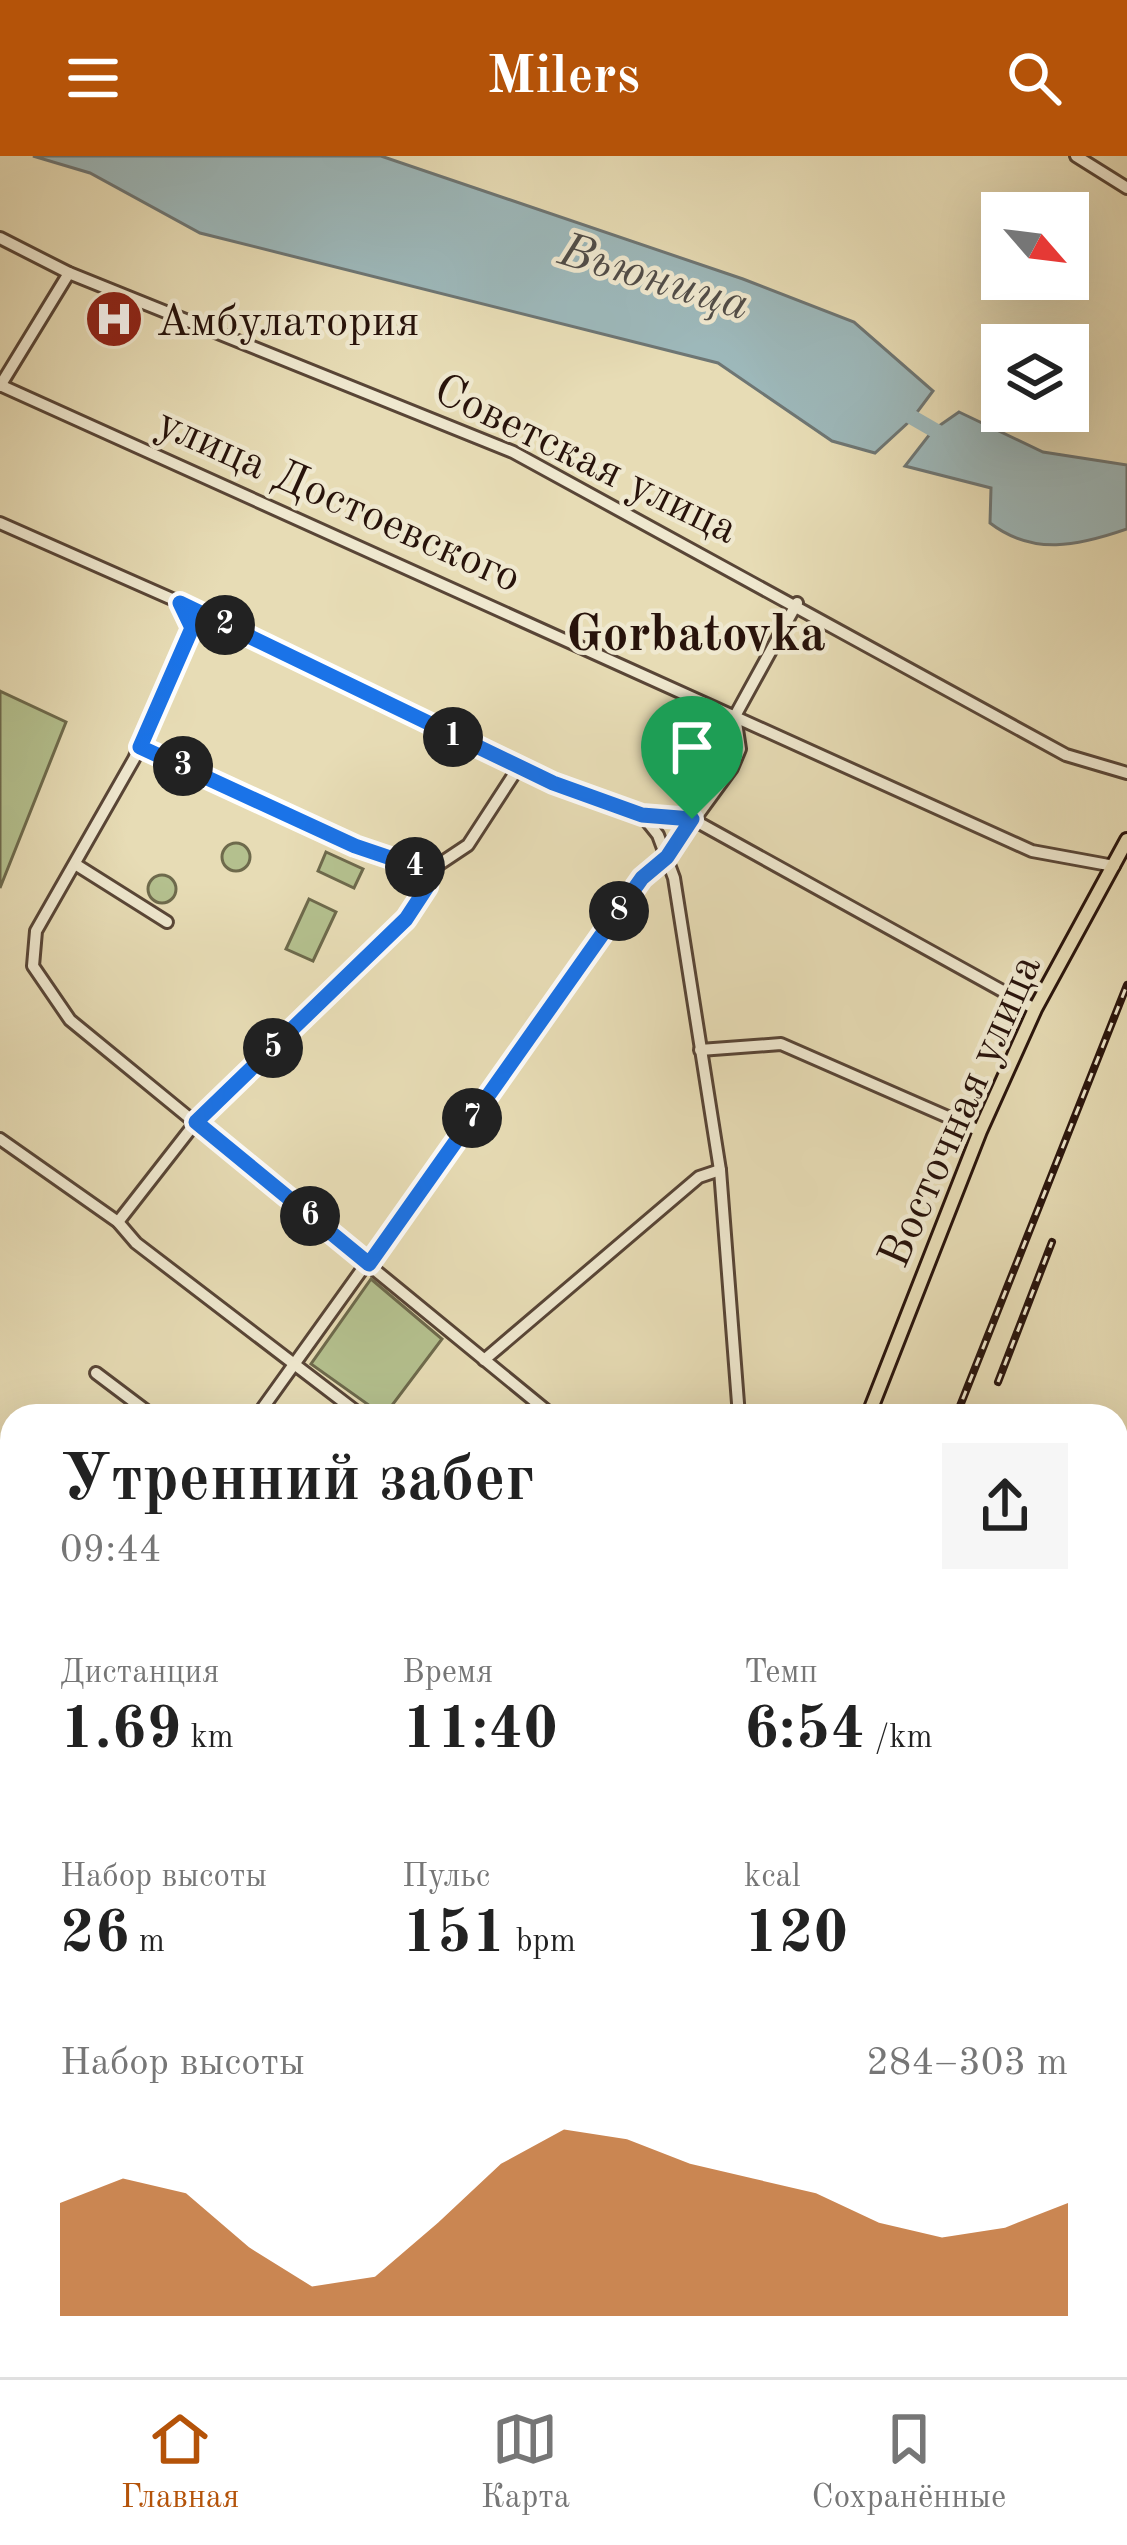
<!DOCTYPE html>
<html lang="ru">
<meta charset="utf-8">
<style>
:root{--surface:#fff;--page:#f6f6f6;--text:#222;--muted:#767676;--line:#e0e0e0;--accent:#b45309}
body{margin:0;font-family:"Old Standard TT",serif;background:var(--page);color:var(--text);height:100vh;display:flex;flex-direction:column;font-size:45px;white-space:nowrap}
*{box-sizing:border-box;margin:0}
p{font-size:39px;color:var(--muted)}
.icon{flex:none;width:66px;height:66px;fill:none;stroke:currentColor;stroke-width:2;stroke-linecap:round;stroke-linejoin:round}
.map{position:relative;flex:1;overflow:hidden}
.drawer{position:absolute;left:0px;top:1248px;width:1128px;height:975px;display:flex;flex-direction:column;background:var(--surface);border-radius:36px 36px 0 0;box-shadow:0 12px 48px #0002}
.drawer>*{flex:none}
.needle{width:78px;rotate:118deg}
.controls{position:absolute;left:981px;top:36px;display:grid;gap:24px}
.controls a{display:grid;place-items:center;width:108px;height:108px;border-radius:0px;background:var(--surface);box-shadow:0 12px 48px #0002;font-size:60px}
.pin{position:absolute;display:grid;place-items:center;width:102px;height:102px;color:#fff;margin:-123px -51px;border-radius:50% 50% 50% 0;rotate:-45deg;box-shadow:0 0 12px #0007}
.pin .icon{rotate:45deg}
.km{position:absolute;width:60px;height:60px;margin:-30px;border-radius:50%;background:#222;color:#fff;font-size:33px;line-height:60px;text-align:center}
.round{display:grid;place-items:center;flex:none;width:126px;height:126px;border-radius:0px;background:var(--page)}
.head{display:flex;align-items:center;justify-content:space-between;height:204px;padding:0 60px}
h1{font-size:66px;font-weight:600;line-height:90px}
.stats{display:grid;grid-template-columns:repeat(3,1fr);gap:18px;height:204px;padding:12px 60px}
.stats div{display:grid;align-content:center}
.stats b{font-size:60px;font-weight:600}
.stats small{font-size:33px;font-weight:400}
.stats p{font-size:33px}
.chart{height:336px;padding:24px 60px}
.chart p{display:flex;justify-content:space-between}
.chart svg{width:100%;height:216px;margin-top:12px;fill:var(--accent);opacity:.7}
header{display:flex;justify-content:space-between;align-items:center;height:156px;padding:0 60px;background:var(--accent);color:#fff;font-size:54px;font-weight:600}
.tab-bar{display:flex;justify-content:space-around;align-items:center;height:168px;border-top:3px solid var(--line);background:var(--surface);font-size:33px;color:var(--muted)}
.tab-bar a{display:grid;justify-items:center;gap:6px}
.tab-bar .current{color:var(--accent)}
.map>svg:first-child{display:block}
</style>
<header><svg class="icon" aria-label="menu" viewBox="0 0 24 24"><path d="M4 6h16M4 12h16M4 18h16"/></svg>Milers<svg class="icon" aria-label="search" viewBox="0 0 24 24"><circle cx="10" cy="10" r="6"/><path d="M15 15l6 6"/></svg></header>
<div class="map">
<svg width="1127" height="2221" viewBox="0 0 1127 2221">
<rect width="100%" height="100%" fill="#e7dcb5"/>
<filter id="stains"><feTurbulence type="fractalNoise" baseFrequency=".00167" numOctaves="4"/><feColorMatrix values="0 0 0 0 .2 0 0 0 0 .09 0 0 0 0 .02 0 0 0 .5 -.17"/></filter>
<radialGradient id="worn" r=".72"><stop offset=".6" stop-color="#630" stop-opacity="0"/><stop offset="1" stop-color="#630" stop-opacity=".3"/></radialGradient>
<!-- green -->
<g fill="#b4c08e" stroke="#6e6a4c" stroke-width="3">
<polygon points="0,535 66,566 0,732"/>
<circle cx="236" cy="701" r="14"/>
<polygon points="326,696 363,713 354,732 318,715"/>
<circle cx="162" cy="733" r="14"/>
<polygon points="309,743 336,756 313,805 286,793"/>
<polygon points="371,1123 442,1183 384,1260 311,1208"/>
<polygon points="12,1666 12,2073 0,2072 0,1668"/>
<polygon points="0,2151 12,2153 12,2211 315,2211 312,2221 0,2221"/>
</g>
<!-- water -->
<g fill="#9db8ba" stroke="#6e7674" stroke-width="3">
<polygon points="33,0 381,0 743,123 854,166 933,235 912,263 875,297 832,285 718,207 200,77 90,17"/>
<path d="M959,256l84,40 84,13v64c-49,17 -94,27 -137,-6l1,-35 -86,-22 28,-36z"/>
</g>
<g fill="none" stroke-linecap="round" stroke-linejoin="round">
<!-- river -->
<polyline stroke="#9db8ba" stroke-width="15" points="896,252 948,282"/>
<defs>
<g id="minor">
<polyline points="1076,0 1127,32"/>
<polyline points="0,82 69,117 513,296 1066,599 1127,617"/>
<polyline points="0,229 1032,695 1114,710"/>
<polyline points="0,230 69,117"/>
<polyline points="0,367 197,454 553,627 642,659 692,663 1035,853"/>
<polyline points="181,448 192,472 134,603 36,775 33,810 70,864 553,1260"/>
<polyline points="140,591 355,690 429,715"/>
<polyline points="642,659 658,679 674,722 720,1014 739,1260"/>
<polyline points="75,708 167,766"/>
<polyline points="700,894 781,888 980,975"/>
<polyline points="0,983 118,1066 136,1087 362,1260"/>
<polyline points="118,1066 196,966 407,763 427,731 429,715 468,689 518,612"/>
<polyline points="484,1204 699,1021 720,1014"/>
<polyline points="96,1217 153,1260"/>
<polyline points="257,1260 642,723 667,701 732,612 740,593 735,560 797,447"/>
<polyline points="1116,1361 1127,1366"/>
<polyline points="1116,1458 1127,1462"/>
<polyline points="1116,1567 1127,1572"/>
<polyline points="1116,1689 1127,1693"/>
<polyline points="1116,1786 1127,1790"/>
<polyline points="1116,1886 1127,1891"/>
<polyline points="1116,1985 1127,1989"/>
<polyline points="1116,2076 1127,2081"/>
<polyline points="1116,2135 1127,2108"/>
<polyline points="1116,2203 1127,2207"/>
<polyline points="979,2211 1005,2221"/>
<polyline points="767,2221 771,2211"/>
<polyline points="1081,2221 1086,2211"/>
</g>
<g id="major">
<polyline points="868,1260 980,975 1035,853 1127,684"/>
<polyline points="0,2105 12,2106"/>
</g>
</defs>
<!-- minor casing -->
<use href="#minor" stroke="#584536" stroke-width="16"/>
<!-- major casing -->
<use href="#major" stroke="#28130b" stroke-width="18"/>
<!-- minor -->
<use href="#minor" stroke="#efe8cf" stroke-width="10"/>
<!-- major -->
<use href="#major" stroke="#e7dcb5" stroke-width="12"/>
<defs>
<g id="rail">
<polyline points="998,1226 1052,1086"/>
<polyline points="956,1260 1127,829"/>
<polyline points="547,2221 552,2211"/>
<polyline points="591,2221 595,2211"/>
</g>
</defs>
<!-- rail casing -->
<use href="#rail" stroke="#28130b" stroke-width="8"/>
<!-- rail -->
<use href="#rail" stroke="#efe8cf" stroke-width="3" stroke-dasharray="9" stroke-linecap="butt"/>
</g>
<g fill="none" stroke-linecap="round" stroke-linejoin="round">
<defs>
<polygon id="route" points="180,447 553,627 642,659 692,663 667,701 642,722 369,1108 196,966 406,763 427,731 429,715 355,690 140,591 192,472"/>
</defs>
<!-- route casing -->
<use href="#route" stroke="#fff" stroke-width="24"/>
<!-- route -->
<use href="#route" stroke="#1a73e8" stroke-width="15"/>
</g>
<!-- icons -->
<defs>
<symbol id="hospital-disc" viewBox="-11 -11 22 22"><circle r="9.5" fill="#8f2418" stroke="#efe8cf"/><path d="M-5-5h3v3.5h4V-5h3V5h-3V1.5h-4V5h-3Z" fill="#fff"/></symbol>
</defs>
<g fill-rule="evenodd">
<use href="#hospital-disc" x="81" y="130" width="66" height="66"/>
</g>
<g text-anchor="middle" stroke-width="9" stroke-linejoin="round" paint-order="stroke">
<!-- poi labels -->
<g font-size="45" fill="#28130b" stroke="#efe8cf" text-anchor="start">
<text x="156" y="179">Амбулатория</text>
</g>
<!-- street labels -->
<g font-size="45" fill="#28130b" stroke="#efe8cf">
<text transform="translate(587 301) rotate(26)" y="16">Советская улица</text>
<text transform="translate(340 342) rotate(24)" y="16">улица Достоевского</text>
<text transform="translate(958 954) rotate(-66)" y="16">Восточная улица</text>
</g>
<!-- water labels -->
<g font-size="48" font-style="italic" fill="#514d48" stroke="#efe8cf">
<text transform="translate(655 119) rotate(17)" y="17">Вьюница</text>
</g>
<!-- quarter labels -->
<g font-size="51" font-weight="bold" fill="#28130b" stroke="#efe8cf">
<text x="696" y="494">Gorbatovka</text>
</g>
</g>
<rect width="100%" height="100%" filter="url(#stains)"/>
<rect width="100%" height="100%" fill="url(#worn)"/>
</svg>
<div class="controls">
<a><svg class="needle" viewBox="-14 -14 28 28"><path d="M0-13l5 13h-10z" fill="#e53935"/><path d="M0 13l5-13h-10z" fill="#767676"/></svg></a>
<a><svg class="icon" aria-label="layers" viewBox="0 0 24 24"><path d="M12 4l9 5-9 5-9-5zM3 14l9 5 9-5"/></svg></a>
</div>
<div class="pin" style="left:692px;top:663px;background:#1e9e55"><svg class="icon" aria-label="arrive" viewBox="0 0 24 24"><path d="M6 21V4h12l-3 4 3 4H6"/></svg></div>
<b class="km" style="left:453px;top:581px">1</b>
<b class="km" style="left:225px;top:469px">2</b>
<b class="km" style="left:183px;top:610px">3</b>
<b class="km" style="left:415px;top:711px">4</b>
<b class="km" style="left:273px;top:892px">5</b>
<b class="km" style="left:310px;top:1060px">6</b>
<b class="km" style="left:472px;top:962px">7</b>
<b class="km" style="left:619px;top:755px">8</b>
<section class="drawer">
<div class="head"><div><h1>Утренний забег</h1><p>09:44</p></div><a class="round"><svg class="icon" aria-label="share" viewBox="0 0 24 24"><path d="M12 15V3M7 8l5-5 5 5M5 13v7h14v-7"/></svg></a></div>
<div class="stats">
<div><p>Дистанция</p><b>1.69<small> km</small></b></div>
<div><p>Время</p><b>11:40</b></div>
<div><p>Темп</p><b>6:54<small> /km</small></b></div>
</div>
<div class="stats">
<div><p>Набор высоты</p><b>26<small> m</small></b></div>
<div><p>Пульс</p><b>151<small> bpm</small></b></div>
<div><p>kcal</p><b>120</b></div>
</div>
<div class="chart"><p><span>Набор высоты</span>284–303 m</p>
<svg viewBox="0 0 160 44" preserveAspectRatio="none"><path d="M0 44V21L10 16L20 19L30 30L40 38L50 36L60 25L70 13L80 6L90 8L100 13L110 16L120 19L130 25L140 28L150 26L160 21V44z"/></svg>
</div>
</section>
</div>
<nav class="tab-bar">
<a class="current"><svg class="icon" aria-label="home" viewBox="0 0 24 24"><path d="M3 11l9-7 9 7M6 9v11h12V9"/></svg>Главная</a>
<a><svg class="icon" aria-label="map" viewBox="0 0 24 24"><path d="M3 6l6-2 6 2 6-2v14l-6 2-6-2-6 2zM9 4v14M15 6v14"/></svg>Карта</a>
<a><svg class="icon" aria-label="saved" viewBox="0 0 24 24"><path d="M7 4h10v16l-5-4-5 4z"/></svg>Сохранённые</a>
</nav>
